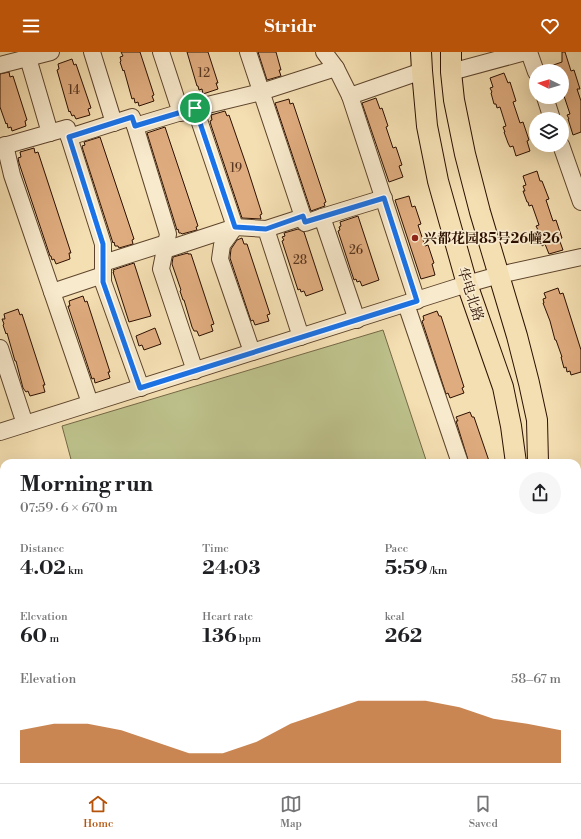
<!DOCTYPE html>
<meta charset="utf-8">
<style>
:root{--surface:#fff;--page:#f6f6f6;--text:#202124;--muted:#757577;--line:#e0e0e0;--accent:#b45309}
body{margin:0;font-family:"Libre Bodoni","Noto Serif SC",serif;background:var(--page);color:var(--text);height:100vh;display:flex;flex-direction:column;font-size:15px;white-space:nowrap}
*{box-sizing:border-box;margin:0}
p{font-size:13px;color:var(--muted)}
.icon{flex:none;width:22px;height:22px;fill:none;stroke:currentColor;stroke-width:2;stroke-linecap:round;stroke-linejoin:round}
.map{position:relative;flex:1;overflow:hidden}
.panel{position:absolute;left:0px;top:407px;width:581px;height:324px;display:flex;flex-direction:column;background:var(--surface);border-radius:12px 12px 0 0;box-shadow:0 4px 16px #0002}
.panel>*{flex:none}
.needle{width:26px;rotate:275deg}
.controls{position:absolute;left:529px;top:12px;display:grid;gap:8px}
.controls a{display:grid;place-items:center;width:40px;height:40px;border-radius:50%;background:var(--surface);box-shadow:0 4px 16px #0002;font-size:20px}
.pin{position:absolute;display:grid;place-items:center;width:34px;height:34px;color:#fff;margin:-17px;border:2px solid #fff;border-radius:50%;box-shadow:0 1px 4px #0007}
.round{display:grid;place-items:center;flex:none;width:42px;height:42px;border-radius:21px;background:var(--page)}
.headline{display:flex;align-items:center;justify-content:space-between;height:68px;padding:0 20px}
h1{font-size:22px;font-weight:800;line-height:30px}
.metrics{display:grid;grid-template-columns:repeat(3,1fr);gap:6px;height:68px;padding:4px 20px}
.metrics div{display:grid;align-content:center}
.metrics b{font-size:20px;font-weight:800}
.metrics small{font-size:11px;font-weight:400}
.metrics p{font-size:11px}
.chart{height:112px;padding:8px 20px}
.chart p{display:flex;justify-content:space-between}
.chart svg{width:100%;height:72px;margin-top:4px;fill:var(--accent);opacity:.7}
header{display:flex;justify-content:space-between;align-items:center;height:52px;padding:0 20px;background:var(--accent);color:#fff;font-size:18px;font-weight:800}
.tab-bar{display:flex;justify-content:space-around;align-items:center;height:56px;border-top:1px solid var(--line);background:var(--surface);font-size:11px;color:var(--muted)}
.tab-bar a{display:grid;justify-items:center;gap:2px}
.tab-bar .on{color:var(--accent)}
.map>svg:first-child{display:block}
</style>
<header><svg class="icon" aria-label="menu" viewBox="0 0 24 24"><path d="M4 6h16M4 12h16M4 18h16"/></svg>Stridr<svg class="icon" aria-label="heart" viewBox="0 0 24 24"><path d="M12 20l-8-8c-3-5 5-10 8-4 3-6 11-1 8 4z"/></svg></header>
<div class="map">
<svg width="581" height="731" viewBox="0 0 581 731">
<rect width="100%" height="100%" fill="#f4dfb2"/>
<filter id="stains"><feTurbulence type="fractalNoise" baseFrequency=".005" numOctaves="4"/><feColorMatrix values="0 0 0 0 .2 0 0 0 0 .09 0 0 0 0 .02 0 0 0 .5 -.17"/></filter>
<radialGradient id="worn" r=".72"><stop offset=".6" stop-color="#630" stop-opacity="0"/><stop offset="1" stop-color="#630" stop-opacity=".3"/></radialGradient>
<!-- green -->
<g fill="#bdc18b" stroke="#746846">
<polygon points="383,278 427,411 72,411 62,374"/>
<polygon points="159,727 492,727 493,731 161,731"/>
</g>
<!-- building -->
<g fill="#dfac7f" stroke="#2c1000">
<polygon points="121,0 140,0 154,43 152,44 154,49 139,54 138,50 135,51 134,46 132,47 124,18 123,19 120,10 121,9 120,5 123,4"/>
<polygon points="187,0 208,0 218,31 216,31 218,37 203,42 202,37 199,38 198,34 197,34"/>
<polygon points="258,0 276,0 281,18 279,18 281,24 267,28"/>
<polygon points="562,0 565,0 571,19 574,18 580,37 577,37 581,49 581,80 573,83 568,67 569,67 567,63 570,62 562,38 562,19 545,19 545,16 562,10"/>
<polygon points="72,7 74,13 76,12 91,56 88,57 90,63 76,67 74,63 72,64 70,59 69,60 57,18 59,17 58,12"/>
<polygon points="9,20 10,25 13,24 27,68 25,69 26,74 12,79 11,75 8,76 7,71 6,72 0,55 0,22"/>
<polygon points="504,21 508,31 510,30 516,49 513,50 520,71 523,70 529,88 527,89 530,99 516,104 513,94 510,95 508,91 504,80 505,80 503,75 506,74 500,55 497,56 496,52 494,52 491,41 492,40 490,36 493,35 490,26"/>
<polygon points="376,46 380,57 382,56 388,74 386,75 393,96 396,95 402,113 399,114 403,125 389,130 362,51"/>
<polygon points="289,47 290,52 293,51 326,150 324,151 325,154 311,159 275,51"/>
<polygon points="225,59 227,64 229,63 248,118 262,162 260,163 261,167 242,166 211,73 210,69 212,68 211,63"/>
<polygon points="165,75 198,174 196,175 197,178 182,182 181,181 179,181 178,177 177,178 147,81"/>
<polygon points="100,85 134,187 132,188 133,192 119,196 118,194 115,194 114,190 113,191 83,98 82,94 85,93 84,90"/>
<polygon points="34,96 35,101 38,100 71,201 69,201 70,207 56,212 54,207 52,208 51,204 50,204 19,111 18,106 21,105 20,100"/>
<polygon points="537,119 540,129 542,129 549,147 546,148 553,169 556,168 562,186 559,187 563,198 549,202 545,192 542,194 536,178 538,178 536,174 539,173 532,153 529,154 528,150 527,150 523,139 525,139 523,134 526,133 523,124"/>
<polygon points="409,144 412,155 415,154 421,172 418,173 425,194 428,193 434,211 432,212 435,223 421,227 395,148"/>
<polygon points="358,164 379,228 362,234 360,229 357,230 356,227 354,228 338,179 340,178 339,175 341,174 340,170"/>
<polygon points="298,177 304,180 323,238 306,244 304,239 301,240 300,237 298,238 282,189 284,188 282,185 285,184 284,181"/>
<polygon points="242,186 244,192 247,192 270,262 267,263 269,269 255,273 253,268 251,269 230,206 231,197 237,188"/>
<polygon points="188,201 188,202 191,202 214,272 211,273 213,279 199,284 197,279 194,279 192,275 184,248 183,248 180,239 181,238 172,212 173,205"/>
<polygon points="134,211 151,264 129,270 113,220 114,220 113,218"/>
<polygon points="558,236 560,242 563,241 581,298 581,320 571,323 570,319 567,320 566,315 564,316 561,305 562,305 556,288 555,288 550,269 543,251 544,251 543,247 546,246 544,241"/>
<polygon points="83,244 85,250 87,249 110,320 108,320 110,326 95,331 94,326 92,327 68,254 70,254 69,249"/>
<polygon points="18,257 20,263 22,262 45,333 43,333 45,340 30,344 28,339 26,340 23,336 16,309 15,309 7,281 6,282 3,273 4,272 2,267 5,267 4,262"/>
<polygon points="437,259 439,264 441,264 464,335 462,336 464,341 450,346 448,341 446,342 422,269 424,268 423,264"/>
<polygon points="155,276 161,292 144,298 142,293 139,294 136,284"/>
<polygon points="470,360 472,365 474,365 489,409 483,411 469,411 456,369 458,369 456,365"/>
</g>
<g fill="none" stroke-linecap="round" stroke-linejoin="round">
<defs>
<g id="minor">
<polyline points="92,0 114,71"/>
<polyline points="161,0 181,61"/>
<polyline points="248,0 305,171 322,165 357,268"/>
<polyline points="324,0 336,16"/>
<polyline points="529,0 536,20"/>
<polyline points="28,6 50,81"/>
<polyline points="0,13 51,0"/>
<polyline points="451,20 525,0"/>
<polyline points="350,44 417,249"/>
<polyline points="545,45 552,67"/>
<polyline points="195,56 235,175 222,193 220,207 252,300"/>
<polyline points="135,74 168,182 161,217 195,319"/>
<polyline points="69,85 103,192 103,230 141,336"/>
<polyline points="5,93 12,123 90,351"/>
<polyline points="561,93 581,150"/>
<polyline points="0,95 67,76 69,85 132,65 135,74 195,56 261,40 336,16 350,44 422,19"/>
<polyline points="322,165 384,146"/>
<polyline points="266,177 303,165"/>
<polyline points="165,198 235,175 266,177 301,285"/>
<polyline points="103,211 166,191"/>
<polyline points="52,240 103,223"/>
<polyline points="406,252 460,411"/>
<polyline points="0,296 25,372"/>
<polyline points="0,380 467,232 499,223 581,205"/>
<polyline points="577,435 581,434"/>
<polyline points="577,562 581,561"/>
</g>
<g id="major">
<polyline points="421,0 422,19 427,74 438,129 467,232 503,335 511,374 516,411"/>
<polyline points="451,0 451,20 454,48 465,102 480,160 517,284 529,331 537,368 538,411"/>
<polyline points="550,727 552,731"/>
<polyline points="571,727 572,731"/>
</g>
</defs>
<!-- minor casing -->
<use href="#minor" stroke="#5e442c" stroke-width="18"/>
<!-- major casing -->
<use href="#major" stroke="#2c1000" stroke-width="22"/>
<!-- minor -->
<use href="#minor" stroke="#f8eacd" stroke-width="16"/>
<!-- major -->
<use href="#major" stroke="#f4dfb2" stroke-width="20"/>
</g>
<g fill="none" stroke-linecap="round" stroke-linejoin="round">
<defs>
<polygon id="route" points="195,56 235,175 266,177 303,164 305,170 384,146 417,249 140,336 103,230 103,192 69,85 132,65 135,74"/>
</defs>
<!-- route casing -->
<use href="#route" stroke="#fff" stroke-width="8"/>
<!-- route -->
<use href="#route" stroke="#1a73e8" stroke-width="5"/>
</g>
<!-- markers -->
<circle fill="#8f2418" stroke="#f8eacd" stroke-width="1.5" cx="415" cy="186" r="4"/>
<g text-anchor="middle" stroke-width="3.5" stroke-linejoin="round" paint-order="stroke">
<!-- number labels -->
<g font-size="12" fill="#593720">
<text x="204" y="25">12</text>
<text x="74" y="42">14</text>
<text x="236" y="120">19</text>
<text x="356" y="202">26</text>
<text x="300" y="212">28</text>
</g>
<!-- poi labels -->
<g font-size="14" font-weight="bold" fill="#2c1000" stroke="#f8eacd" text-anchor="start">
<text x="423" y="191">兴都花园85号26幢26</text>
</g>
<!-- street labels -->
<g font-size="14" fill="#2c1000" stroke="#f8eacd">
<text transform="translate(471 242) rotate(72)" y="5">华电北路</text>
</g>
</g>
<rect width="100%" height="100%" filter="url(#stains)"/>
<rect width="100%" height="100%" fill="url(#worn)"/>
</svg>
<div class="controls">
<a><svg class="needle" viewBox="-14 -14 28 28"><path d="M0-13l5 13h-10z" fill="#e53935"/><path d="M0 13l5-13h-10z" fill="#757577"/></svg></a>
<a><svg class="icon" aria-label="layers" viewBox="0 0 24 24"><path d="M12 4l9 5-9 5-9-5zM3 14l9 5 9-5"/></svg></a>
</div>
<div class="pin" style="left:195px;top:56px;background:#1e9e55"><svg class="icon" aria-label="arrive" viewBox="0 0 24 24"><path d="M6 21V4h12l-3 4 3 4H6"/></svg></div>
<section class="panel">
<div class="headline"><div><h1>Morning run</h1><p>07:59 · 6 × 670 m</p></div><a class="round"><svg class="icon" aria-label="share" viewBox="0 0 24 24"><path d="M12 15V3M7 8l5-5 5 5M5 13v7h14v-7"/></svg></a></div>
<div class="metrics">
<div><p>Distance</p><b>4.02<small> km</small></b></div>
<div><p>Time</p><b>24:03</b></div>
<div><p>Pace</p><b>5:59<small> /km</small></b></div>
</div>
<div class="metrics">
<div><p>Elevation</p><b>60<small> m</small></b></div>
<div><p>Heart rate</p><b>136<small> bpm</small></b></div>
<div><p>kcal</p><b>262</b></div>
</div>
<div class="chart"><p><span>Elevation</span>58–67 m</p>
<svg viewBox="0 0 160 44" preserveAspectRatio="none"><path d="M0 44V24L10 20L20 20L30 24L40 31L50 38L60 38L70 31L80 20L90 13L100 6L110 6L120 6L130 10L140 17L150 20L160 24V44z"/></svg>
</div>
</section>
</div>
<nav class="tab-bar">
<a class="on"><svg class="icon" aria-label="home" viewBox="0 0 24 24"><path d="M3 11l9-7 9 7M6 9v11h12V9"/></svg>Home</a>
<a><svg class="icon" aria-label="map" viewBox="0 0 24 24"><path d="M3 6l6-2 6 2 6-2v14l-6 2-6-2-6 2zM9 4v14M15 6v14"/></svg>Map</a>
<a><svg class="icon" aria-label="saved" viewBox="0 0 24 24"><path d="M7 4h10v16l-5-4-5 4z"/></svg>Saved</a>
</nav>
